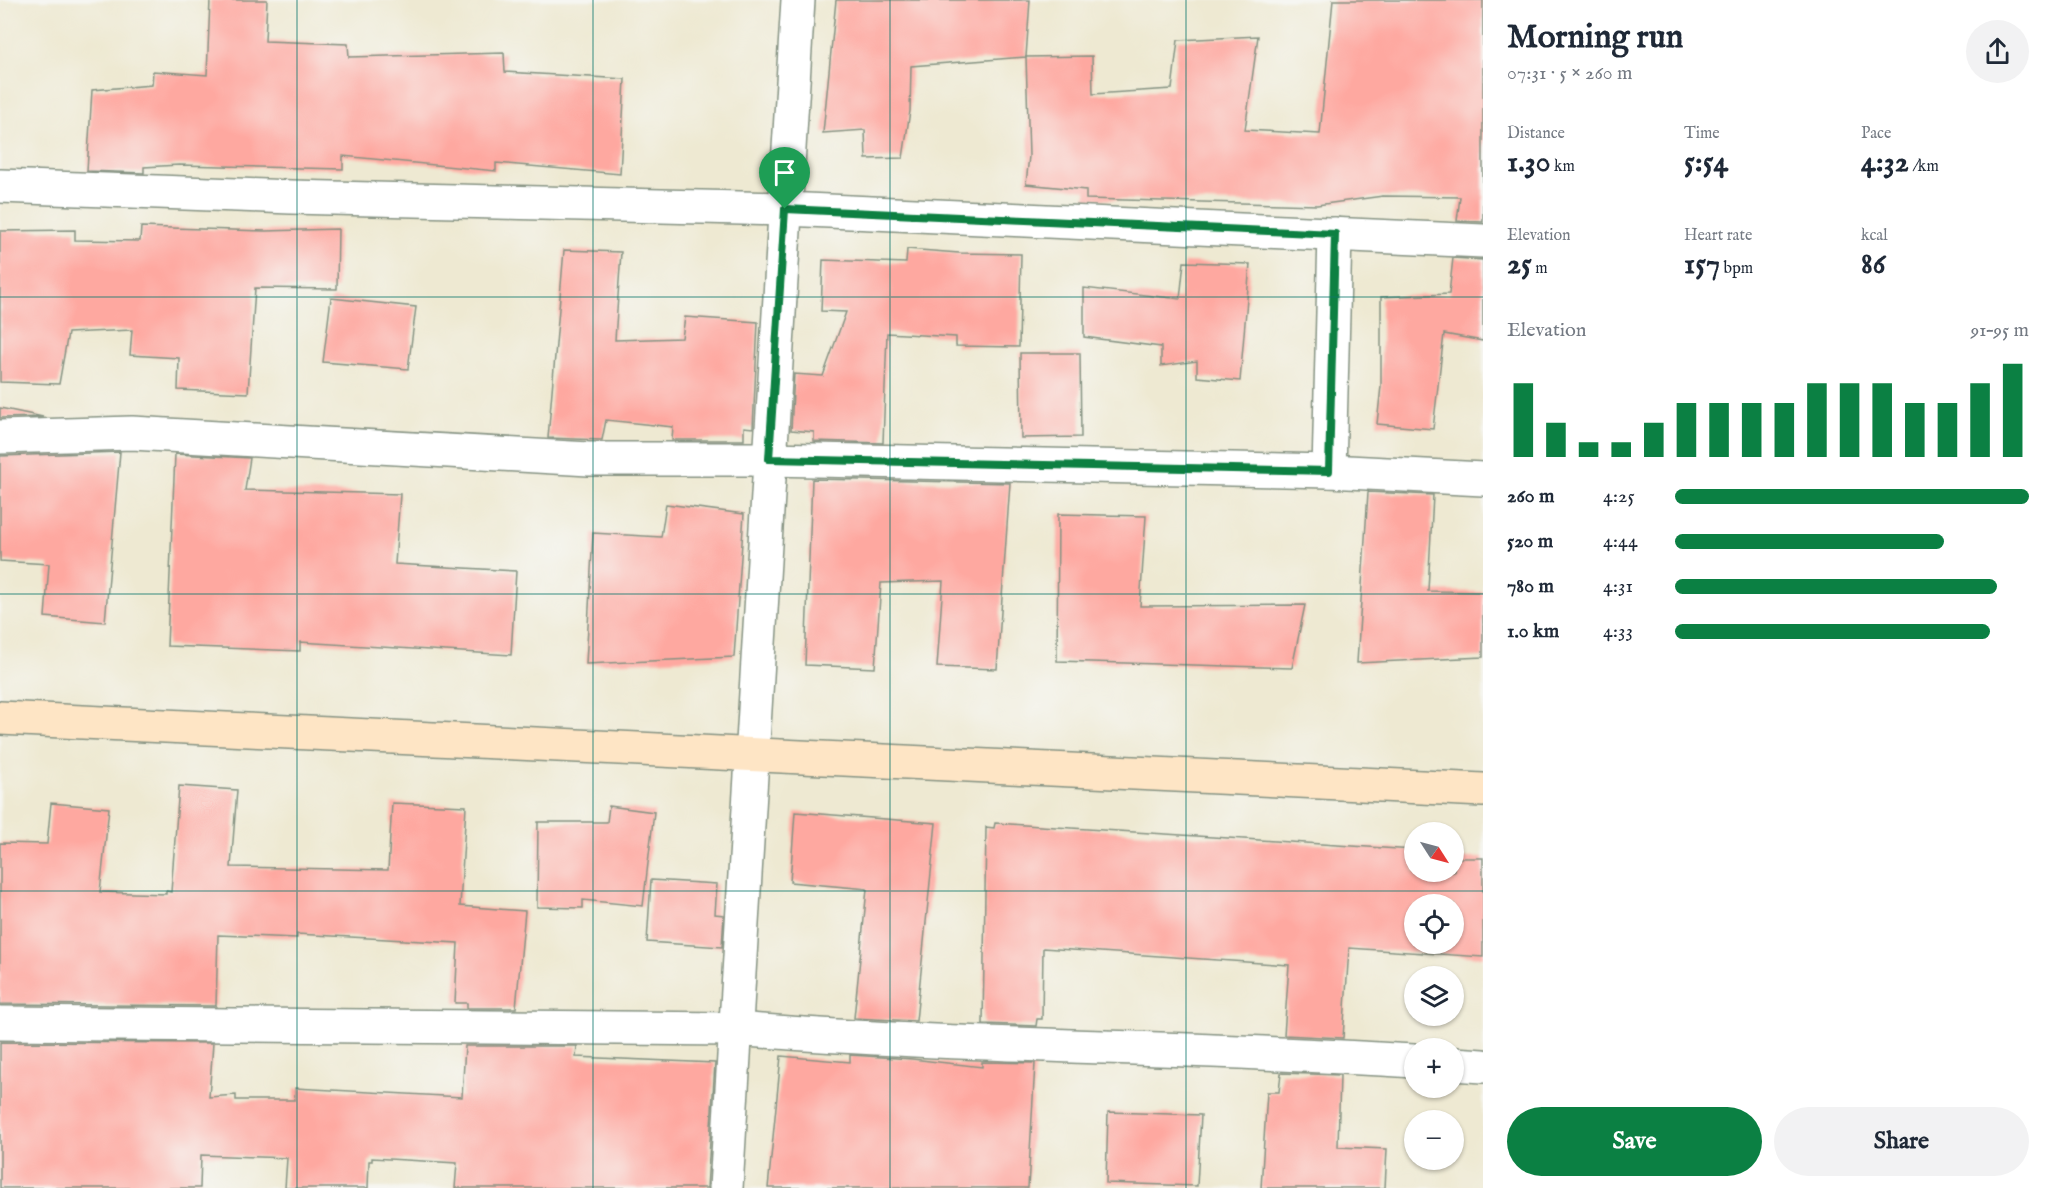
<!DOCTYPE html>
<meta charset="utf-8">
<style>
:root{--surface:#fff;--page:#f2f2f3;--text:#1f2937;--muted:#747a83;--accent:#0b8043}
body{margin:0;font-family:"IM FELL English",serif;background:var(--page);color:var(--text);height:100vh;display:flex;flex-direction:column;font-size:22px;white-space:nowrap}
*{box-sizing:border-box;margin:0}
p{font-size:20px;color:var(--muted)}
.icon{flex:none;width:33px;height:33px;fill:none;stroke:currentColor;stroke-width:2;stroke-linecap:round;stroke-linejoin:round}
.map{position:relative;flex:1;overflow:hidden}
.side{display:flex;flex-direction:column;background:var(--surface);width:570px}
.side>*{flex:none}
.needle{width:39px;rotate:126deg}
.controls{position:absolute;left:1404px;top:822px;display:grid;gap:12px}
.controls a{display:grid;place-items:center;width:60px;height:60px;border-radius:50%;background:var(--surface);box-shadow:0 2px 4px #0004;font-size:30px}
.pin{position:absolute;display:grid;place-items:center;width:51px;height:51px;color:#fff;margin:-62px -26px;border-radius:50% 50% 50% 0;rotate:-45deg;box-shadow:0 0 6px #0007}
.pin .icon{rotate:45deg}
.round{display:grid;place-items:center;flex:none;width:63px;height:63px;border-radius:32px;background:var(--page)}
.headline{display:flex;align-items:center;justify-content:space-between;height:102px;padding:0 24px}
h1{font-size:33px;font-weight:700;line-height:45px}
.stats{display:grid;grid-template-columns:repeat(3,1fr);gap:9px;height:102px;padding:6px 24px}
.stats div{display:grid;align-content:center}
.stats b{font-size:30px;font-weight:700}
.stats small{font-size:16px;font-weight:400}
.stats p{font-size:16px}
.chart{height:168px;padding:12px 24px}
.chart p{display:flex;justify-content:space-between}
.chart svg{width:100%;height:108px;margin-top:6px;stroke:var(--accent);stroke-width:6}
.action{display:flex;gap:12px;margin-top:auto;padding:12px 24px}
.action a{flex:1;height:69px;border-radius:36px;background:var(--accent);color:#fff;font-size:24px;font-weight:700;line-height:69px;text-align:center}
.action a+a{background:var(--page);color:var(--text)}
ul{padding:0 24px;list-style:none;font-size:20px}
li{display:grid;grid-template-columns:96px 72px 1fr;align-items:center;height:45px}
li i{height:15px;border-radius:8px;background:var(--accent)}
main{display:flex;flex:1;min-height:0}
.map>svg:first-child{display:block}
</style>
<main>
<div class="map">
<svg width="1483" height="1188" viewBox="0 0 1483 1188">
<rect width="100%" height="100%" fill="#f6f6f2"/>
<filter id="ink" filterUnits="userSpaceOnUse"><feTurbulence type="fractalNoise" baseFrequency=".0167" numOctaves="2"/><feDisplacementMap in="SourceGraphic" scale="12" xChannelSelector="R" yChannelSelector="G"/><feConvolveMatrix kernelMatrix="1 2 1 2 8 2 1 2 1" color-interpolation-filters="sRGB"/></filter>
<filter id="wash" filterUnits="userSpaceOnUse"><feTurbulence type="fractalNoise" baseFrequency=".008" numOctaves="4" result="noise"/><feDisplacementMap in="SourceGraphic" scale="24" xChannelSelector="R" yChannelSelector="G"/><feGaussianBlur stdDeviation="1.35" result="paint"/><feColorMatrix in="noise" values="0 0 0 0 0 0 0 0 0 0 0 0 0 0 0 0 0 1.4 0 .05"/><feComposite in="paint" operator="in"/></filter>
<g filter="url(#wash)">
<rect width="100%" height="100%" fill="#eee9d2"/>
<g id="blocks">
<!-- building -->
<g fill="#fea8a0" fill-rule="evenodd">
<polygon points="210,0 267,0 265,41 348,44 349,57 504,53 505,72 625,79 620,174 496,163 496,171 343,156 343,169 179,165 144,167 144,173 87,171 92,90 152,85 153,71 207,75"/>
<polygon points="836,0 1030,0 1026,57 911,66 910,111 903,158 866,159 865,130 823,133"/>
<polygon points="1333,0 1483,0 1483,222 1457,221 1460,197 1383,196 1317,205 1086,199 1086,190 1026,184 1029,156 1026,57 1092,56 1093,94 1172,89 1178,40 1258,36 1245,130 1320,134"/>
<polygon points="141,227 265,231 338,229 337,289 255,288 248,393 178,390 179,358 130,355 132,330 68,333 59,384 0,382 0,231 75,230 75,240 140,241"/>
<polygon points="907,249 959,253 1021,254 1019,347 956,346 956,337 887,333 883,443 814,441 814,432 791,430 794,374 823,376 846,312 821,311 823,260 906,263"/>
<polygon points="564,250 621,252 615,340 682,338 685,317 758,322 753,428 744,427 744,440 672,440 673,427 606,420 602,440 548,438"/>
<polygon points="1453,258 1483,260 1483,341 1444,334 1433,429 1377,424 1381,386 1381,297 1449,294"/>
<polygon points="1184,262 1250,264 1240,381 1197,377 1197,361 1161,366 1161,347 1084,337 1084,288 1180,299"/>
<polygon points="331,298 416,307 408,369 323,362"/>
<polygon points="1020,353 1080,353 1081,437 1021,438"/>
<polygon points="0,408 43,417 0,418"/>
<polygon points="120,452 105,622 45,617 49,564 0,561 0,456"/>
<polygon points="175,454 250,458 245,490 400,494 395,564 516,571 511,655 300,642 300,651 167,646"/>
<polygon points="812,479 1010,483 997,669 937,667 943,581 881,583 875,668 805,665"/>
<polygon points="1368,492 1433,495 1428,591 1483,592 1483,657 1357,663"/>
<polygon points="666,504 744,514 734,657 586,664 593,533 661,537"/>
<polygon points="1058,514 1146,516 1140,606 1305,605 1292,668 1057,661"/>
<polygon points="179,786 237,790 231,867 388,870 392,803 466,806 460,906 525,911 516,1008 467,1008 467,1003 455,1003 458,943 297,934 297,938 218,935 216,1006 0,1004 0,843 47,844 51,803 109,808 100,892 166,894 166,891 171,892"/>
<polygon points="609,806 654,812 643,906 583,900 583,908 537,907 538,822 607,822"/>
<polygon points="795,812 936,823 916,1021 854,1018 867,889 790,882"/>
<path d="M995,823l419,27v22h40v-14h29v99l-134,-9 -6,90 -59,-3 5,-70 -246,-17 -1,71h-5l-1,7 -53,-2 3,-197 8,1zM1414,904h40v40h-40z"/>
<polygon points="651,880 717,884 715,914 724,915 722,947 647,942"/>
<polygon points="0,1042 213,1043 209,1097 236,1095 236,1100 295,1100 295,1088 462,1097 465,1046 577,1046 576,1057 715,1063 707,1188 455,1188 457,1163 372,1158 372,1161 369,1161 368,1188 285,1188 287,1158 201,1155 200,1188 0,1188"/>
<polygon points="850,1055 912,1059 982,1067 982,1062 1035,1063 1028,1188 768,1188 781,1056 850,1062"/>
<polygon points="1281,1073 1340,1075 1338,1147 1387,1149 1385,1188 1261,1188 1267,1092 1279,1092"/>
<polygon points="1108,1112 1201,1115 1197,1186 1106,1183"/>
</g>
</g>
</g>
<g filter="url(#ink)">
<use href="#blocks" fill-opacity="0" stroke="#869383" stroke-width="1.5"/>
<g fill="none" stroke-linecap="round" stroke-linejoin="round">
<defs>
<g id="street">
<polyline points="0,186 291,197 785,209 1483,241"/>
<polyline points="0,437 132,433 589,459 769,459 1329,471 1483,479"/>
<polyline points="1329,471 1335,234"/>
<path d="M0,1023l735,6c226,18 453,17 679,32"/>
<polyline points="1454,1064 1483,1066"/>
<polyline points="726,1188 798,0"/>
</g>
<polyline id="secondary" points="0,718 1483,790"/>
</defs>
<!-- street casing -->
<use href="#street" stroke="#869383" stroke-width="36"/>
<!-- secondary casing -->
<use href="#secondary" stroke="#869383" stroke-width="36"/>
<!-- street -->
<use href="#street" stroke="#fff" stroke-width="33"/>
<!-- secondary -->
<use href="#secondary" stroke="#fee5c5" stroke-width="33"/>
</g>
</g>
<g fill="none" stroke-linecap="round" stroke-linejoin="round" filter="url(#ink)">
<defs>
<polygon id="route" points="785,209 1335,234 1329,471 769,459"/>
</defs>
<!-- route casing -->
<use href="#route" stroke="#fff" stroke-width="12"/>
<!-- route -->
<use href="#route" stroke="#0b8043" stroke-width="8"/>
</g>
<!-- grid -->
<path fill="none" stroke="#0f766e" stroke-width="1.5" stroke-opacity="0.55" d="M297,0v1188M593,0v1188M890,0v1188M1186,0v1188M0,297h1483M0,594h1483M0,891h1483"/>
</svg>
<div class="controls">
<a><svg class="needle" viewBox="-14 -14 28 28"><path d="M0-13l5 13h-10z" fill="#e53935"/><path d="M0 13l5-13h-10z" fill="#747a83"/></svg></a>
<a><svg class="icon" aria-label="locate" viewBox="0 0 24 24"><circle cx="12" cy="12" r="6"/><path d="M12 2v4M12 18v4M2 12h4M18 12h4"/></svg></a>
<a><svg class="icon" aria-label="layers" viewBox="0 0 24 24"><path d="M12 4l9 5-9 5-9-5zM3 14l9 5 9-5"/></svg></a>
<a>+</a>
<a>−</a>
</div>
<div class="pin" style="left:785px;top:209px;background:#1e9e55"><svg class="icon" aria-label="arrive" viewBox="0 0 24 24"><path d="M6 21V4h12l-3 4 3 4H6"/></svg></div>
</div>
<section class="side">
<div class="headline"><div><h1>Morning run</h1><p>07:31 · 5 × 260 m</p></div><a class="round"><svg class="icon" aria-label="share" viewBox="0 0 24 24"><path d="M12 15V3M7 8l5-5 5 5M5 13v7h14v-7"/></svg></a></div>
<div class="stats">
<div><p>Distance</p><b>1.30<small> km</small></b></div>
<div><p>Time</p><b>5:54</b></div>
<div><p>Pace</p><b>4:32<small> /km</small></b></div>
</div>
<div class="stats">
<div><p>Elevation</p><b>25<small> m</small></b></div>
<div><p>Heart rate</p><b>157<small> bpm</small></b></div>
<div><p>kcal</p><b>86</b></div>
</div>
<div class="chart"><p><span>Elevation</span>91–95 m</p>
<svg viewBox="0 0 160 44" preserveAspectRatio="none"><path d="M5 44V14M15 44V30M25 44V38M35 44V38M45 44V30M55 44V22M65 44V22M75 44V22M85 44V22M95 44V14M105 44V14M115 44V14M125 44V22M135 44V22M145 44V14M155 44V6"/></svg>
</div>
<ul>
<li><b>260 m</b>4:25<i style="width:100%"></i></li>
<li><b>520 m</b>4:44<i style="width:76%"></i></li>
<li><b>780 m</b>4:31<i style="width:91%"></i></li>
<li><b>1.0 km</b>4:33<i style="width:89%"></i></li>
</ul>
<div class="action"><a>Save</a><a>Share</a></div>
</section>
</main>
